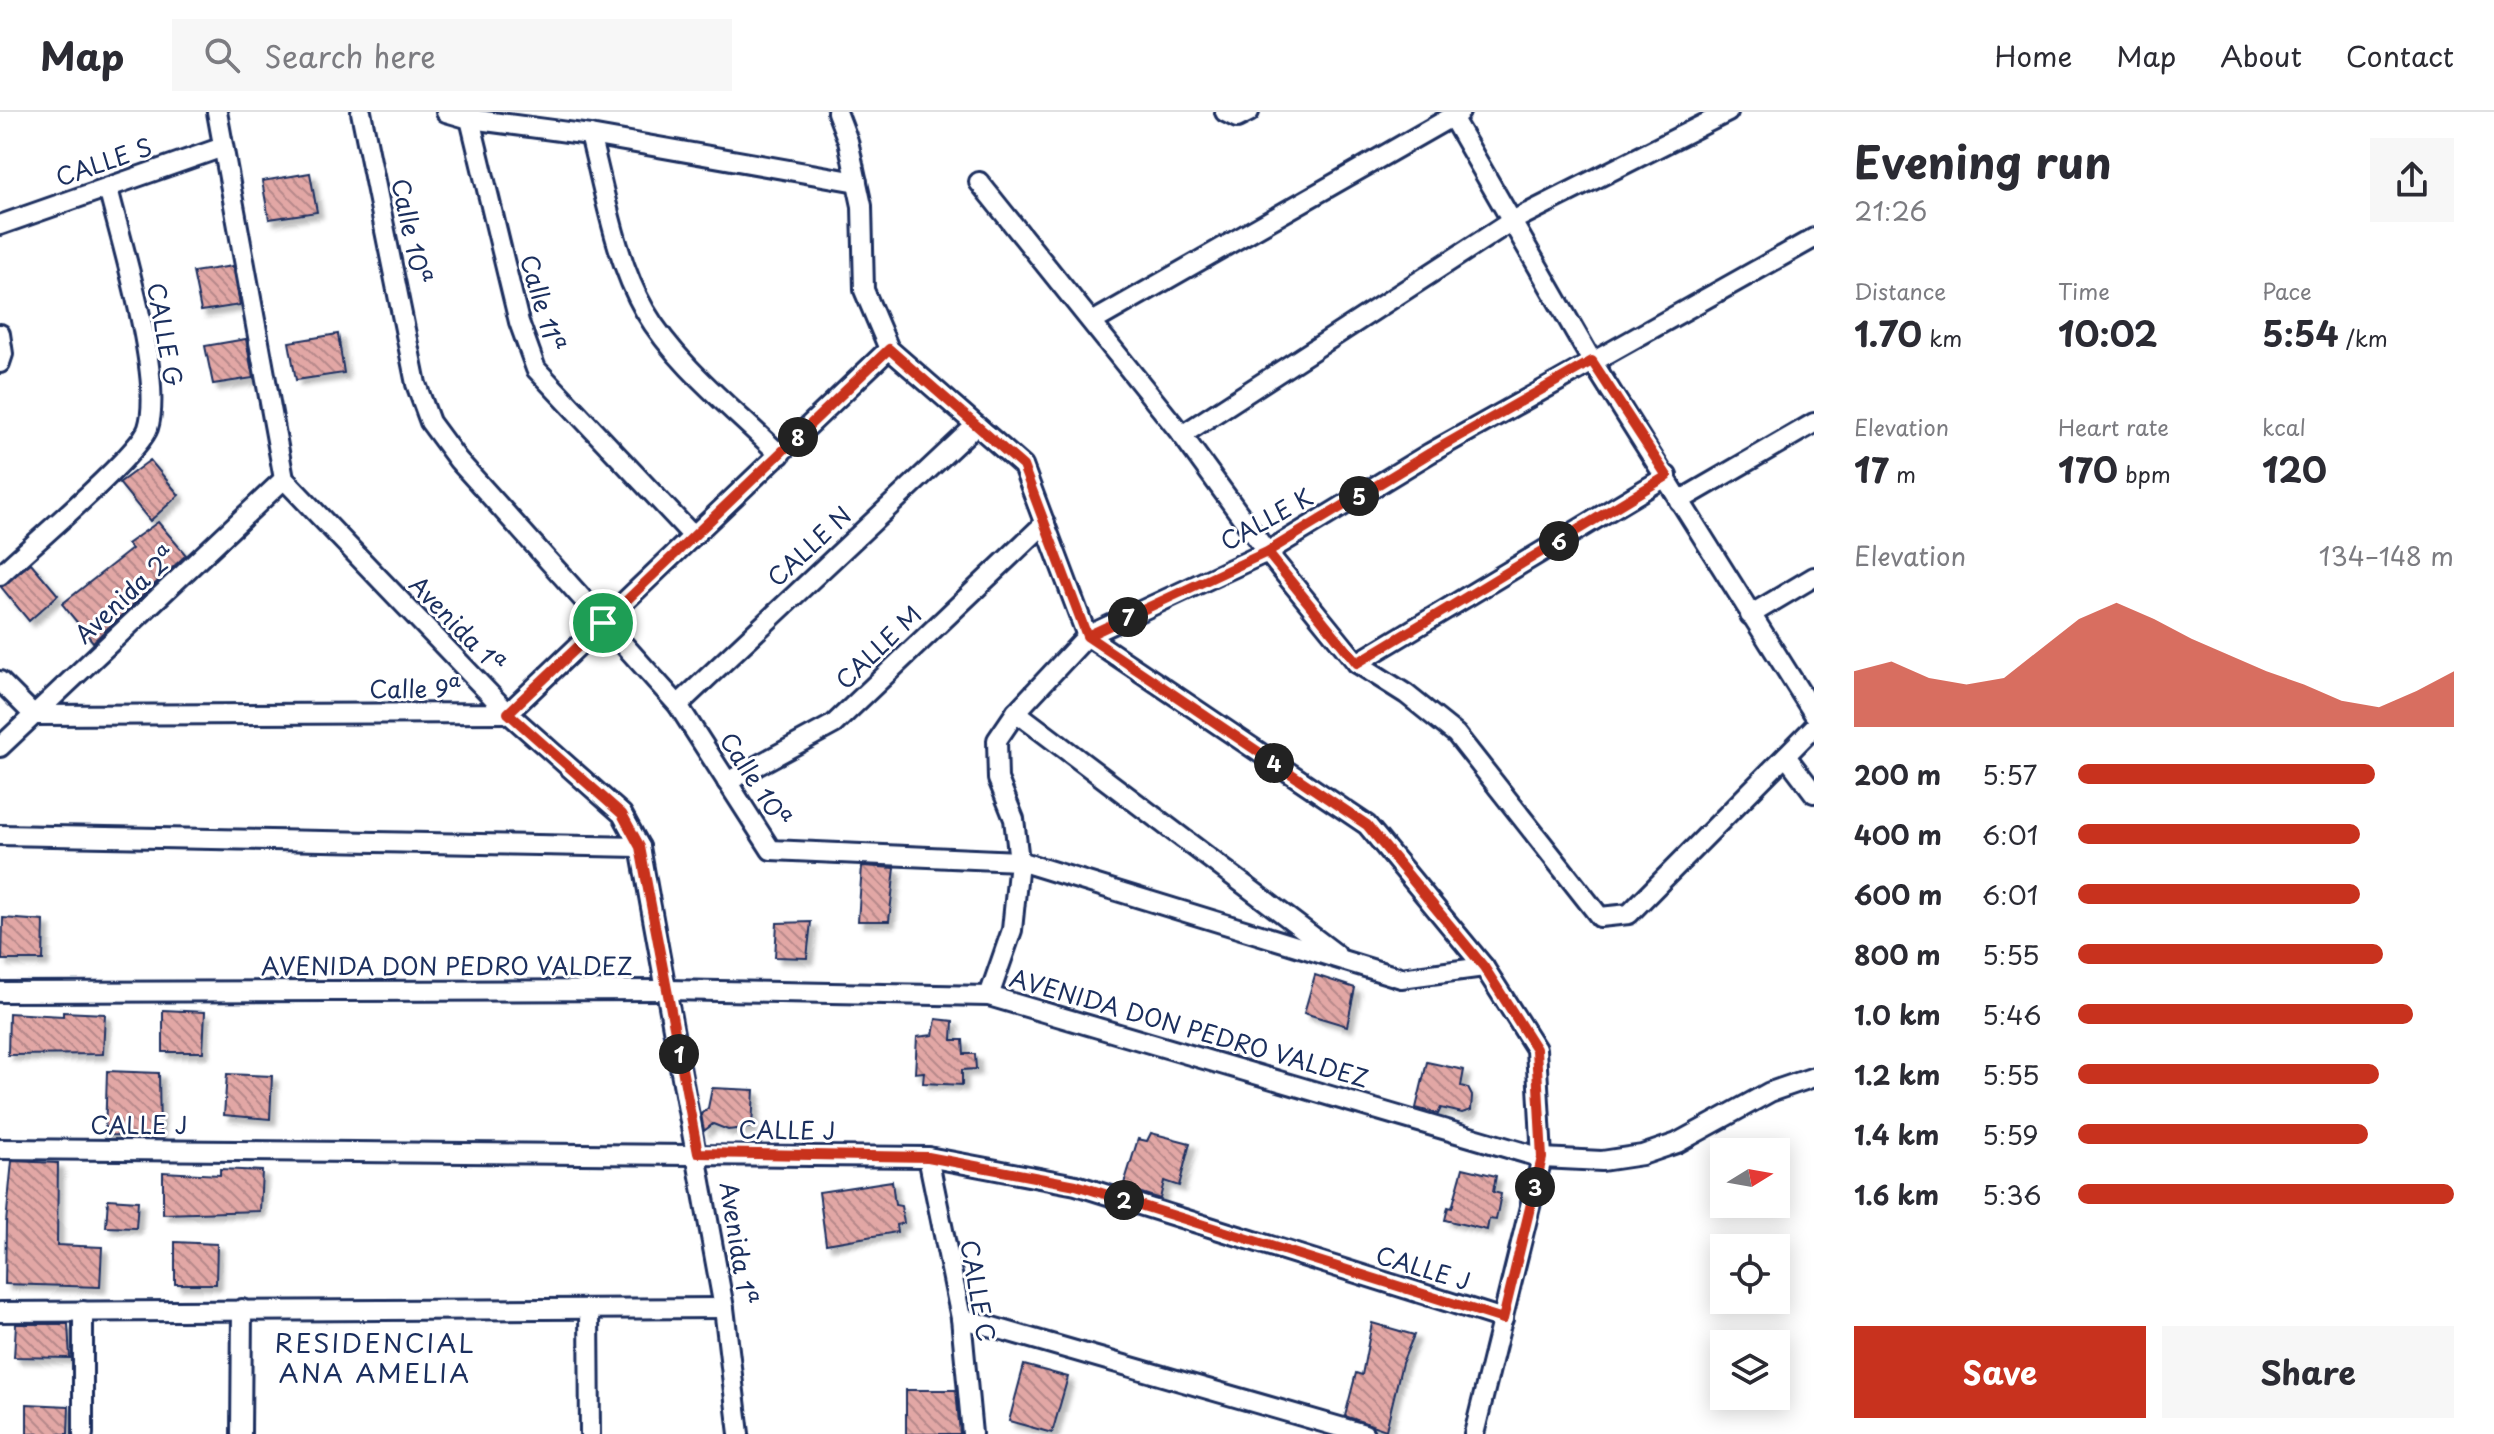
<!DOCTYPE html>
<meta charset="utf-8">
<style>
:root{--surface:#fff;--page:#f7f7f7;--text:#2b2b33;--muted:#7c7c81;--line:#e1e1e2;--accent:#c8321e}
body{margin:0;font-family:"Playpen Sans",sans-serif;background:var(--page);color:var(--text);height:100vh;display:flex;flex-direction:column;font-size:30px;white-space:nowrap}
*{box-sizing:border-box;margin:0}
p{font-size:26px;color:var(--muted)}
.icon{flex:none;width:44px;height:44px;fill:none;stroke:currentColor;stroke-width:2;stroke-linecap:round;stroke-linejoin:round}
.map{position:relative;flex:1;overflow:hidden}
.side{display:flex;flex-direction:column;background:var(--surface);width:680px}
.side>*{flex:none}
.needle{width:52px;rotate:79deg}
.fabs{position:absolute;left:1710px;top:1026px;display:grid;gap:16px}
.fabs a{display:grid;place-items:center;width:80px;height:80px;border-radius:0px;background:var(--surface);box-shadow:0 4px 20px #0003;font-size:40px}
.pin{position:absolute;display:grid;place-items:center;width:68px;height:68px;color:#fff;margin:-34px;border:4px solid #fff;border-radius:50%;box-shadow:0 2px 8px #0007}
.km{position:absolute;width:40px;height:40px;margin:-20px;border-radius:50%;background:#222;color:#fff;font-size:22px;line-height:40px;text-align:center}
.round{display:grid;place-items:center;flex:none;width:84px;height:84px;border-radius:0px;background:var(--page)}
.head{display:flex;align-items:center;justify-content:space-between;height:136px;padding:0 40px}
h1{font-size:44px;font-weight:700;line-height:60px}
.metrics{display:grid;grid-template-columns:repeat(3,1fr);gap:12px;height:136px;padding:8px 40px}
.metrics div{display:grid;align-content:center}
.metrics b{font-size:34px;font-weight:700}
.metrics small{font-size:22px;font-weight:400}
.metrics p{font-size:22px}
.chart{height:224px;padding:16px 40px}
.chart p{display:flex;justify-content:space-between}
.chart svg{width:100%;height:144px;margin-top:8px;fill:var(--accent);opacity:.7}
.action{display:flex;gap:16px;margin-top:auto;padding:16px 40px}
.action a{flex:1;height:92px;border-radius:0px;background:var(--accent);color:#fff;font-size:32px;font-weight:700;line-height:92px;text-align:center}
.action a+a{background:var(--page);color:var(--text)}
ul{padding:0 40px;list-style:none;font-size:26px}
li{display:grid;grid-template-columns:128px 96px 1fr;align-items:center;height:60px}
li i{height:20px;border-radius:10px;background:var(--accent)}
header{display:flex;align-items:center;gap:48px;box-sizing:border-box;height:112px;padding:0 40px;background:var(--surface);border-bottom:2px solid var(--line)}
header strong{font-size:38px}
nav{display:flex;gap:44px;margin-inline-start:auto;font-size:28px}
.search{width:560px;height:72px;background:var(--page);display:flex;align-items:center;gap:20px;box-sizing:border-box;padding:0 28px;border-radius:0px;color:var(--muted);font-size:30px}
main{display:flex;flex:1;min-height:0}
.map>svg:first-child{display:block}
</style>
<header>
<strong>Map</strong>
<div class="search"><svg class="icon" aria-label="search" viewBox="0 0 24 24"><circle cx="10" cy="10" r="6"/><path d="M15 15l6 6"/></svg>Search here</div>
<nav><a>Home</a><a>Map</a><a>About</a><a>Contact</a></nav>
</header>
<main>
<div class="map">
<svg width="1814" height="1322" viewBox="0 0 1814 1322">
<defs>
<pattern id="building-back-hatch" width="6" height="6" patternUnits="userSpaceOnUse" patternTransform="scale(2)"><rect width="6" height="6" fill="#e2a7a5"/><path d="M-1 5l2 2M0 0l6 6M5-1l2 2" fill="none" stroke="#b6888a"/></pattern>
<filter id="shadow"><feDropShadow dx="5.5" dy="5.5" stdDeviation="2" flood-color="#0004"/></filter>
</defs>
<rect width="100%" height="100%" fill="#fff"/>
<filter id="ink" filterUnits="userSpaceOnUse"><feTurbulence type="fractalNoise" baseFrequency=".0125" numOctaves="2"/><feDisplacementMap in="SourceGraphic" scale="16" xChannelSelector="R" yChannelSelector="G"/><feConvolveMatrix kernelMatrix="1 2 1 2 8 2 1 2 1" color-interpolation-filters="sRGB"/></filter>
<g filter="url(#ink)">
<!-- building -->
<g fill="url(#building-back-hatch)" stroke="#1b2f5e" stroke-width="2" filter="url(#shadow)">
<polygon points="310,61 317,100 269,107 262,69"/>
<polygon points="233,154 240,193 201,199 193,160"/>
<polygon points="338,222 344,261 296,268 289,230"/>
<polygon points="246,227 253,266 213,272 205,234"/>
<polygon points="150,348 179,383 150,409 119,371"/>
<polygon points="158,410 186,443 93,530 62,492 132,437 127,432"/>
<polygon points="31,451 58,483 29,509 1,475"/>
<polygon points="862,754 895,756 889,809 858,809"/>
<polygon points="3,806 44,809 43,848 2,848"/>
<polygon points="811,810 807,846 775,845 777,811"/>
<polygon points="1315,863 1355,876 1347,914 1304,901"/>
<polygon points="163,898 205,900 203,940 163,940"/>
<polygon points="63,900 105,902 103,942 8,943 9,901 63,904"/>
<polygon points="936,907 953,909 952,928 963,928 964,942 975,942 976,957 962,958 962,973 923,971 924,960 915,961 917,925 933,923"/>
<polygon points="1427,950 1464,958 1461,974 1468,976 1472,984 1471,998 1462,1001 1441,996 1438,1002 1416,996"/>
<polygon points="107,959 159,961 160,1024 105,1023"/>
<polygon points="227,962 272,964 270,1007 224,1003"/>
<polygon points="712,976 754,978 752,1015 728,1018 713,1012 704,1019 701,1002 708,996"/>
<polygon points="1151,1021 1190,1031 1179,1074 1164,1069 1160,1087 1123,1075 1138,1027 1147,1029"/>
<polygon points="12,1049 58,1051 57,1133 102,1135 100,1175 5,1172 6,1111"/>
<polygon points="1463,1056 1496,1064 1493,1080 1501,1082 1496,1108 1489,1107 1487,1118 1445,1108 1448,1095 1452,1096"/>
<polygon points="220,1057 262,1059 260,1099 163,1102 163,1060 220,1063"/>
<polygon points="892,1069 895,1093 901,1094 904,1111 896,1113 897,1120 826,1132 819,1080"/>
<polygon points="108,1087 138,1089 136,1116 106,1115"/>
<polygon points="175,1130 217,1132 216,1172 175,1172"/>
<polygon points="1372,1211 1414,1223 1402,1251 1386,1318 1345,1304 1356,1261 1362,1263"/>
<polygon points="16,1212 68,1212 70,1246 14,1245"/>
<polygon points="1024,1253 1068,1265 1052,1321 1009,1309"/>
<polygon points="906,1278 956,1278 960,1322 906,1322"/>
<polygon points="27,1292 69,1294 68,1322 27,1322"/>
</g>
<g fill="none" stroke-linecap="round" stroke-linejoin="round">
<defs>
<g id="minor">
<polyline points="217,0 284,367 508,601 622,702 640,735 724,1196 739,1322"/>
<polyline points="361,0 416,272 430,310 458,348 678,593 771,738 1019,749 1401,866 1484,855"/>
<polyline points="446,0 470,7 590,23 857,70"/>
<polyline points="837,0 848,29 862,94 864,178 889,237 1023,354 1087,524 1367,713 1484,855 1536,937 1542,1046 1474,1322"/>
<polyline points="1225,0 1237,6 1249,0"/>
<polyline points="1728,0 1510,110 1182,323 1267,440 1357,551 1406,582 1456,622 1600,805 1629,802 1814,615"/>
<polyline points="1452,5 1592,249 1814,602"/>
<polyline points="470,7 519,210 536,257 693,424"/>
<path d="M590,23c15,57 25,124 55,176 32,55 90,99 135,144"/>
<polyline points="979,70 1182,323"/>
<polyline points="0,113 223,35"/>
<polyline points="1094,209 1460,0"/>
<polyline points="0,222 3,242 0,251"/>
<polyline points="1679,389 1814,311"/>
<path d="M0,463c27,-26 139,-120 148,-147 16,-49 -27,-186 -40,-240"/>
<polyline points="1750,503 1814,465"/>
<polyline points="1357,551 1667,364"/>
<polyline points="0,569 34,603 508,601 889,237"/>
<polyline points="678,593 976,313"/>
<polyline points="1016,600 1336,842"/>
<polyline points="0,635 284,367"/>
<polyline points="1786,644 1814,681"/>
<polyline points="727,670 834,612 1045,411"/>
<polyline points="0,723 640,735"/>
<polyline points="0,880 667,878 989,884 1542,1046 1602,1049 1642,1043 1677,1031 1770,980 1814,965"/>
<polyline points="989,884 1012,818 1019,749 1014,707 998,667 997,628 1016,600 1087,524 1267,440 1430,341 1814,126"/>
<polyline points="0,1037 928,1045 1076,1073 1503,1207"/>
<polyline points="928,1045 961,1206 972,1322"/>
<polyline points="589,1197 590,1322"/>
<polyline points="0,1200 724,1196"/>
<polyline points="961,1206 1364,1322"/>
<polyline points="83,1322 83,1199"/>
<polyline points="241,1322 242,1197"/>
</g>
</defs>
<!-- minor casing -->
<use href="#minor" stroke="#1b2f5e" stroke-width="24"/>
<!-- minor -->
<use href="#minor" stroke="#fff" stroke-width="18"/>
</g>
</g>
<g fill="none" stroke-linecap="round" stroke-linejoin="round" filter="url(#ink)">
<defs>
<polyline id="route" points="603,511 508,601 622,702 640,735 698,1041 928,1045 1076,1073 1503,1207 1542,1046 1536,937 1484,855 1367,713 1087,524 1267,440 1430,341 1592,249 1667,364 1357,551 1267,440 1087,524 1023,354 889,237 603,511"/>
</defs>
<!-- route casing -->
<use href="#route" stroke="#fff" stroke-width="16"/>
<!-- route -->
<use href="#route" stroke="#c8321e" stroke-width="10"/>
</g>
<g text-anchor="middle" stroke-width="6" stroke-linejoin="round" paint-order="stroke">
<!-- street labels -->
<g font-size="24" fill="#1b2f5e" stroke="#fff">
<text transform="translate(104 51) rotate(-19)" y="8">CALLE S</text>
<text transform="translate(410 119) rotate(78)" y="8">Calle 10ª</text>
<text transform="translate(541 191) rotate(74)" y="8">Calle 11ª</text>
<text transform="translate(164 223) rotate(80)" y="8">CALLE G</text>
<text transform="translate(1267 408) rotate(-29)" y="8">CALLE K</text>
<text transform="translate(810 435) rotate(-43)" y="8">CALLE N</text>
<text transform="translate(126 484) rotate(-43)" y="8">Avenida 2ª</text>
<text transform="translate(456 513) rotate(46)" y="8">Avenida 1ª</text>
<text transform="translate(879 536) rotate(-44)" y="8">CALLE M</text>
<text x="415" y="586">Calle 9ª</text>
<text transform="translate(754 668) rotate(57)" y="8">Calle 10ª</text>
<text x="447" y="863">AVENIDA DON PEDRO VALDEZ</text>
<text transform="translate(1189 917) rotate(16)" y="8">AVENIDA DON PEDRO VALDEZ</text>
<text x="139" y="1022">CALLE J</text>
<text transform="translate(787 1019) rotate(1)" y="8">CALLE J</text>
<text transform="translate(737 1131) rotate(81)" y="8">Avenida 1ª</text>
<text transform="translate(1423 1157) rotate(17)" y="8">CALLE J</text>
<text transform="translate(977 1179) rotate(80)" y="8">CALLE C</text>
</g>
<!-- neighbourhood labels -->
<g font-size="26" letter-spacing="2" fill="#1b2f5e" stroke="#fff">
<text x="375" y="1241">RESIDENCIAL<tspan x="375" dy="30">ANA AMELIA</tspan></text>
</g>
</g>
</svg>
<div class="fabs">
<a><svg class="needle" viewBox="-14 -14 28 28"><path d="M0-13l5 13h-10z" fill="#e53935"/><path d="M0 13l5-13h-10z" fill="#7c7c81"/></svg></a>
<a><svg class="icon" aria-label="locate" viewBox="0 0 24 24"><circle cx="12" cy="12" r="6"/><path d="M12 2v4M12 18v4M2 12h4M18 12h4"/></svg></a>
<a><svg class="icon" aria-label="layers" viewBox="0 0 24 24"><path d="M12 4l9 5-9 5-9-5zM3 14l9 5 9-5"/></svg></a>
</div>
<div class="pin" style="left:603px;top:511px;background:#1e9e55"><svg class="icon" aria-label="arrive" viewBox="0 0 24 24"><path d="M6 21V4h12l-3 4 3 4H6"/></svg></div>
<b class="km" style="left:679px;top:942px">1</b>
<b class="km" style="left:1124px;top:1088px">2</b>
<b class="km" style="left:1535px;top:1075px">3</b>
<b class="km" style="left:1274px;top:651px">4</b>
<b class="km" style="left:1359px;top:384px">5</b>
<b class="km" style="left:1559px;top:429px">6</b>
<b class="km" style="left:1128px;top:505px">7</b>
<b class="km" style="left:798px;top:325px">8</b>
</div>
<section class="side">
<div class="head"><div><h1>Evening run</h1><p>21:26</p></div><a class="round"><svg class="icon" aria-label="share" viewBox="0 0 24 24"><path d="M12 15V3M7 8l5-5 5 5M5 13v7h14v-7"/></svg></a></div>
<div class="metrics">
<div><p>Distance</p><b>1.70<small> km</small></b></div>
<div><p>Time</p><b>10:02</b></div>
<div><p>Pace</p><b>5:54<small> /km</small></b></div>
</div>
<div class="metrics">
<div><p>Elevation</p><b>17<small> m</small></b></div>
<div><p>Heart rate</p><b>170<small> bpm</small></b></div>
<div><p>kcal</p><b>120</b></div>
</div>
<div class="chart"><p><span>Elevation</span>134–148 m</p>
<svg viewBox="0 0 160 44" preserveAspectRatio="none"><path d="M0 44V27L10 24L20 29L30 31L40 29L50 20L60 11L70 6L80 11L90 17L100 22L110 27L120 31L130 36L140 38L150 33L160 27V44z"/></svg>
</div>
<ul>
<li><b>200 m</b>5:57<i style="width:79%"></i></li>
<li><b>400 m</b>6:01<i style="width:75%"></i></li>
<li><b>600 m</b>6:01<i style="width:75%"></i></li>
<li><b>800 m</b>5:55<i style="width:81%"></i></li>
<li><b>1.0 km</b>5:46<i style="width:89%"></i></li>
<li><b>1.2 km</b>5:55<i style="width:80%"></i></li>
<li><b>1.4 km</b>5:59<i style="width:77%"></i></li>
<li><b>1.6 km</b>5:36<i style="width:100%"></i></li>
</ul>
<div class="action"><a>Save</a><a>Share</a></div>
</section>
</main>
